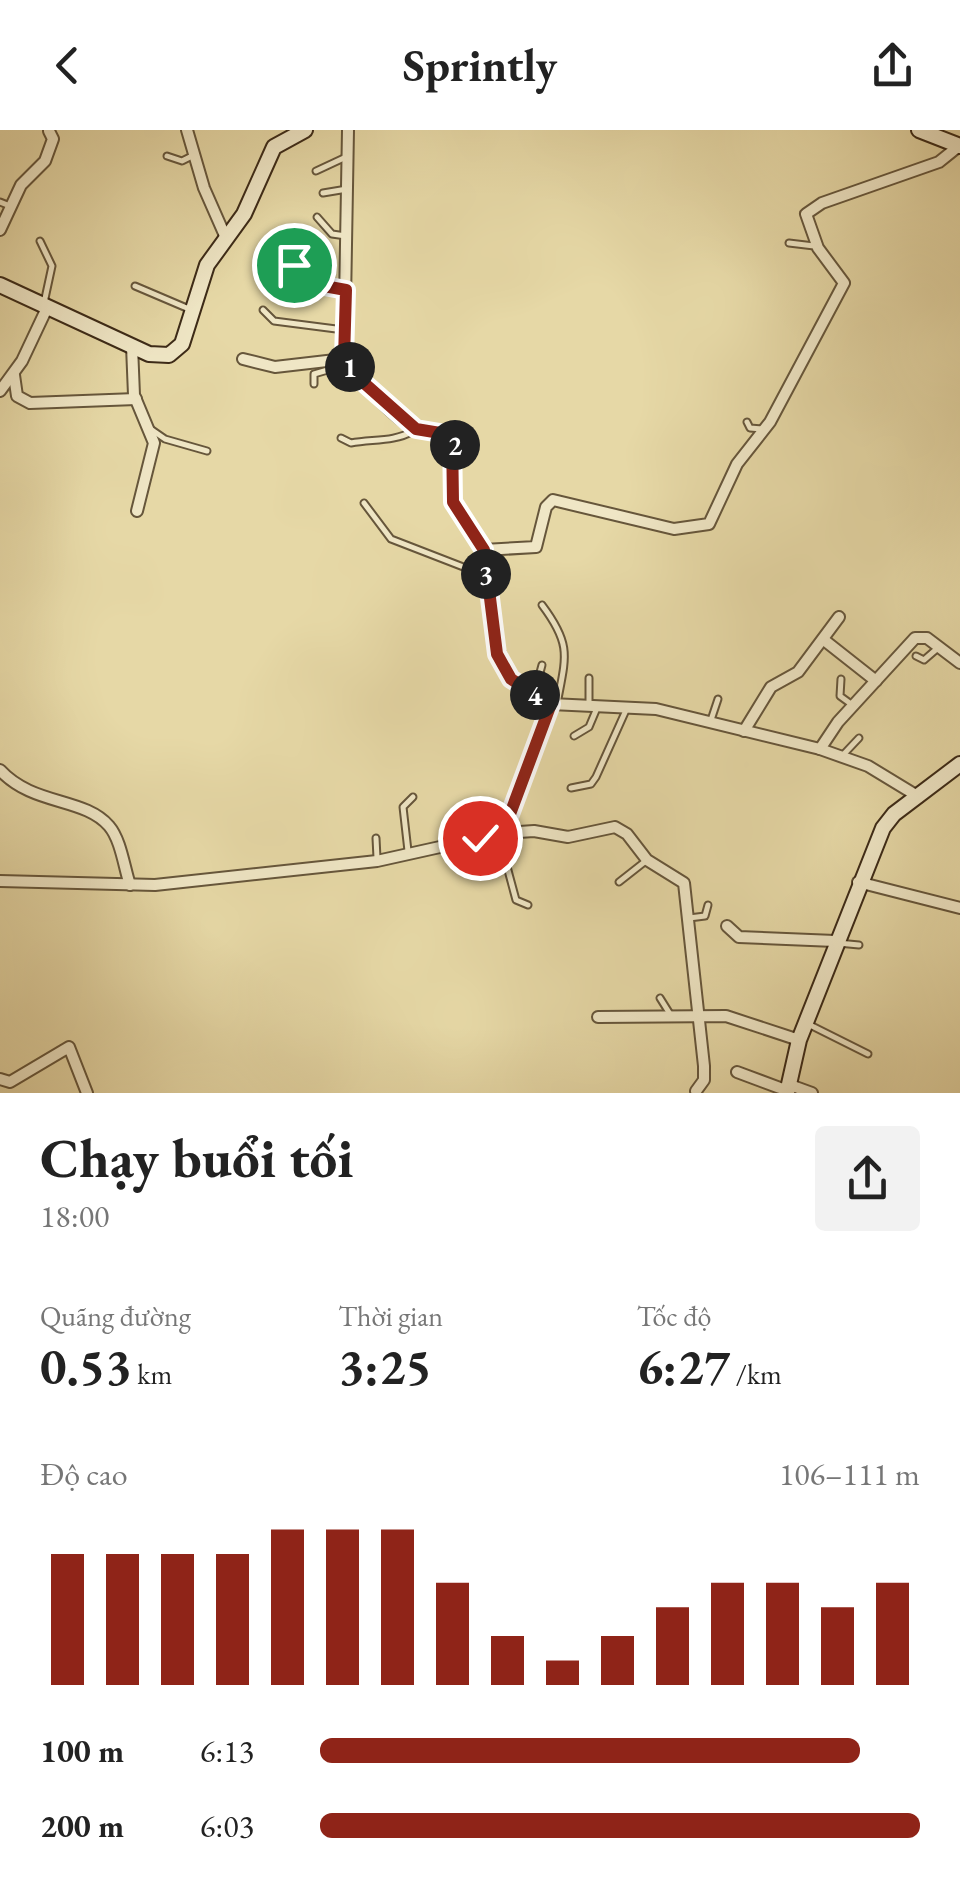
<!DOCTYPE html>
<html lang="vi">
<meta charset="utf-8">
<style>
:root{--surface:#fff;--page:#f2f2f2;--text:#222;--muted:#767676;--accent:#8f2418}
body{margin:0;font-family:"EB Garamond",serif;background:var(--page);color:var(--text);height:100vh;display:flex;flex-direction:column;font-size:38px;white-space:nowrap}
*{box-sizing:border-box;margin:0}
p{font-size:32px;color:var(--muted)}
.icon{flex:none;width:55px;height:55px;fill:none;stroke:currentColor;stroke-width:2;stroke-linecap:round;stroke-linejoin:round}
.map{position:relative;height:963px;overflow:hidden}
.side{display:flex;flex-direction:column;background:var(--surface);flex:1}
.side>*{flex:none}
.pin{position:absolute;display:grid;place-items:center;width:85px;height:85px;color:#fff;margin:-42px;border:5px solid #fff;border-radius:50%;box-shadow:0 2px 10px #0007}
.km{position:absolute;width:50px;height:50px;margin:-25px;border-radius:50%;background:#222;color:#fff;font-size:28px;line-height:50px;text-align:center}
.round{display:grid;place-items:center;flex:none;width:105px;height:105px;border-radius:10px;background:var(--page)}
.overview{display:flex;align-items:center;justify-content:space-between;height:170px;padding:0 40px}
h1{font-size:55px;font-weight:700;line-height:75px}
.stats{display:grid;grid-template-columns:repeat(3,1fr);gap:15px;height:170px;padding:10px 40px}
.stats div{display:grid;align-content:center}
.stats b{font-size:50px;font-weight:700}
.stats small{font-size:28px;font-weight:400}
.stats p{font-size:28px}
.chart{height:280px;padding:20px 40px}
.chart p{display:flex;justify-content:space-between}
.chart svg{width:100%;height:180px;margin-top:10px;stroke:var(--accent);stroke-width:6}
ul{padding:0 40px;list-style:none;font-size:32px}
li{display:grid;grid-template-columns:160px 120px 1fr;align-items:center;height:75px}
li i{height:25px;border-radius:12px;background:var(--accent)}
header{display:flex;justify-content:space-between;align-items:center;height:130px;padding:0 40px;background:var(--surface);font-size:45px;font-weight:700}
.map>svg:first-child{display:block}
</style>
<header><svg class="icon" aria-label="back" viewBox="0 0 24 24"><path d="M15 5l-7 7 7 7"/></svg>Sprintly<svg class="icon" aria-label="share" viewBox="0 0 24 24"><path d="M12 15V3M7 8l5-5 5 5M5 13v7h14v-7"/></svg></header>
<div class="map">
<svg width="960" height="963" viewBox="0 0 960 963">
<rect width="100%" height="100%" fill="#e6d8a6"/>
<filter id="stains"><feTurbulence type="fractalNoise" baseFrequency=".002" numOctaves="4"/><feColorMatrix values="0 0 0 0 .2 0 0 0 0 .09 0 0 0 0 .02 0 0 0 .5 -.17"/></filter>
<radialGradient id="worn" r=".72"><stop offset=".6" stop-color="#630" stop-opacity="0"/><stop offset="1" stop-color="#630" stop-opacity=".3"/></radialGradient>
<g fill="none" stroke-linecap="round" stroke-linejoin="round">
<defs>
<g id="lane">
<polyline points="167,26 182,31 192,26"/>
<polyline points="316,41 346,27"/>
<polyline points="323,63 347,59"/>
<polyline points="0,72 10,76"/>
<polyline points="317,87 332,104 346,106"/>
<polyline points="40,111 52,136 44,173"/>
<polyline points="789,113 814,116"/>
<polyline points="294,135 323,156 343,160"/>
<polyline points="135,156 189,179"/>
<polyline points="263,180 274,191 344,200"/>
<polyline points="314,254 314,244 345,235"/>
<polyline points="747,292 750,298 762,299"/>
<polyline points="152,300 165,309 207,321"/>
<path d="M341,308l10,5c22,-4 43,-1 62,-12"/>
<polyline points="364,373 391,409 484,445"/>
<path d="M542,475c30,40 24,51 15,99"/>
<polyline points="916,526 924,530 939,517"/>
<polyline points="841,549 840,566 851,574"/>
<polyline points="535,561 542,535"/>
<polyline points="589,575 589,548"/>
<polyline points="711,590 718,569"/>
<polyline points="574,606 589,597 597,578"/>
<polyline points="842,626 859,608"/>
<polyline points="571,658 591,654 596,647 627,578"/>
<polyline points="471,681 478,689 480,708"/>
<polyline points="499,707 516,770 528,775"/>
<polyline points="376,708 377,728"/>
<polyline points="408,721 403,677 413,667"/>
<polyline points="619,752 647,730"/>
<polyline points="689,788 705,786 708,775"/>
<polyline points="838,813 859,815"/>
<polyline points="660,868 670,884"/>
<polyline points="808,894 868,924"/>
</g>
<g id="street">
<polyline points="187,0 204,58 226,108"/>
<path d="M348,0l-4,229c12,18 58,69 79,73 8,2 17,1 25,1l7,9 -2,60 31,48 9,87 18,42 40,25 105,5 164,40 48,17 51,31"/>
<polyline points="0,100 21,55 45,31 53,9 49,1"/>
<polyline points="132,216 134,265 154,313 137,381"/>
<polyline points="243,229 275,237 344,229"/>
<polyline points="14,245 17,266 30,273 136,269"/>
<polyline points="0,261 22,231 47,178"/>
<polyline points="484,420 536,417 546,377 553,370 674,399 709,394 737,334 770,292 844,153 818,118 806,84 822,73 939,32 959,16"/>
<polyline points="824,510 876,551"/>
<polyline points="744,601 771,557 798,542 839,487"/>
<polyline points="820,619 838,592 915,508 927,508 960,533"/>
<path d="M0,640c33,36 84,27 109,56 12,14 15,41 21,59"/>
<polyline points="503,703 551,574"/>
<polyline points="0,751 155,755 377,731 503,703 534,701 568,707 615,697 627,704 647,730 684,753 704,936 704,950 696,961"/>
<polyline points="858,752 960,778"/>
<polyline points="727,796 739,807 835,811"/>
<polyline points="598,887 726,886 799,910"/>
<polyline points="737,942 788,961"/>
<polyline points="0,949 10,952 69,917 87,963"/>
<polyline points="790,955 812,963"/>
</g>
<g id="secondary">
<polyline points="919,0 960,16"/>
<polyline points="0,155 149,224 169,225 182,214 207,135 244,84 274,17 305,0"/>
<polyline points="787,963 799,910 883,698 894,684 960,634"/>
</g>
</defs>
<!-- lane casing -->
<use href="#lane" stroke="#66563b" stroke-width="9"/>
<!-- street casing -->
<use href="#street" stroke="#66563b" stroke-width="14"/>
<!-- secondary casing -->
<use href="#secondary" stroke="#3c2a17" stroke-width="18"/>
<!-- lane -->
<use href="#lane" stroke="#efe6c5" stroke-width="5"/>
<!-- street -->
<use href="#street" stroke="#efe6c5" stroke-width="10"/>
<!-- secondary -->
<use href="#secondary" stroke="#efe6c5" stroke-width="14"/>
</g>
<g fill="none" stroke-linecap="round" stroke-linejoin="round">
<defs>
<polyline id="route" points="294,135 324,156 346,160 344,229 355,245 416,299 452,305 453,372 484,420 497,524 511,549 551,574 503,703 480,708"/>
</defs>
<!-- route casing -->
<use href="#route" stroke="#fff" stroke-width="20"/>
<!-- route -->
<use href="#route" stroke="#8f2418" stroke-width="12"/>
</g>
<rect width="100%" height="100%" filter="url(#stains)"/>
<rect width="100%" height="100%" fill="url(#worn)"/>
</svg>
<div class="pin" style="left:294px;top:135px;background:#1e9e55"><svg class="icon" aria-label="arrive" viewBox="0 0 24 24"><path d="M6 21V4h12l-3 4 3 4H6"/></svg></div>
<div class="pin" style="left:480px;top:708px;background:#d93025"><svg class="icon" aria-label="check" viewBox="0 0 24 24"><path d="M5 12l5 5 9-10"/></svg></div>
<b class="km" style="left:350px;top:237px">1</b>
<b class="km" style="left:455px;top:315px">2</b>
<b class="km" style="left:486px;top:444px">3</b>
<b class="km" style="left:535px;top:565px">4</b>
</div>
<section class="side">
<div class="overview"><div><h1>Chạy buổi tối</h1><p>18:00</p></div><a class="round"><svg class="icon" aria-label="share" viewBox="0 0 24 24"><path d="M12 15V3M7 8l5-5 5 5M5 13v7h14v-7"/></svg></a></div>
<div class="stats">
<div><p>Quãng đường</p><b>0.53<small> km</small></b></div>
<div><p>Thời gian</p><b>3:25</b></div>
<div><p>Tốc độ</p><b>6:27<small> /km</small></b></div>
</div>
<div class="chart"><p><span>Độ cao</span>106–111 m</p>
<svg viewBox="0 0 160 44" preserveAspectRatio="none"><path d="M5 44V12M15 44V12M25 44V12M35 44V12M45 44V6M55 44V6M65 44V6M75 44V19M85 44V32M95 44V38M105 44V32M115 44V25M125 44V19M135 44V19M145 44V25M155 44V19"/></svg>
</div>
<ul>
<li><b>100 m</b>6:13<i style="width:90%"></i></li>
<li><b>200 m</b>6:03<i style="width:100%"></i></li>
</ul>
</section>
